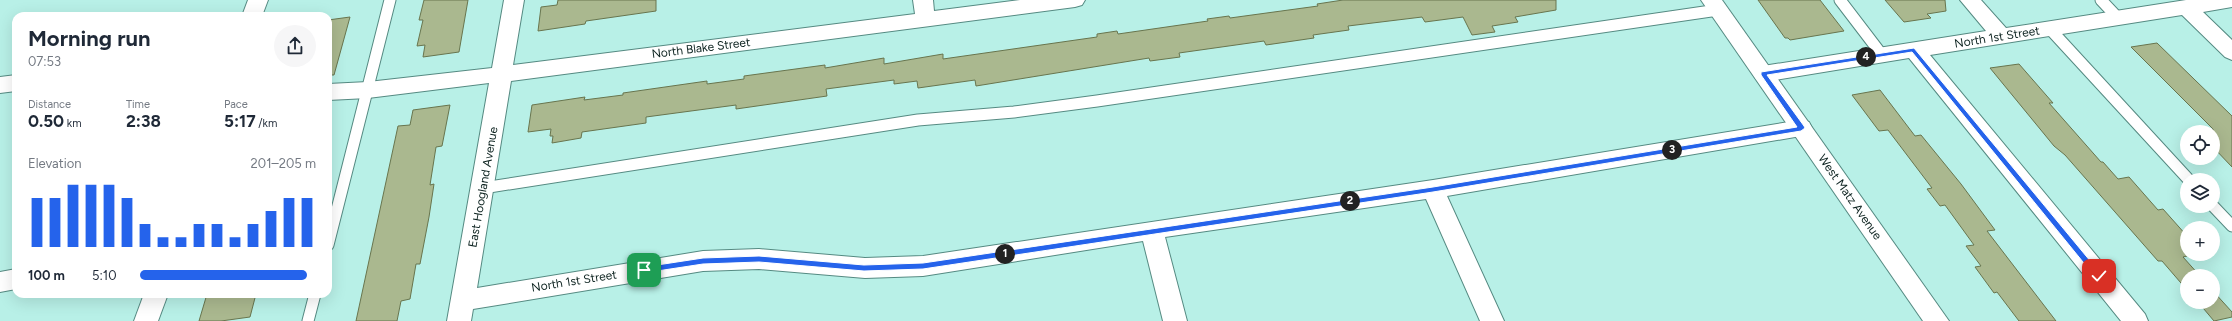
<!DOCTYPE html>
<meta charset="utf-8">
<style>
:root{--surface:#fff;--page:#f6f6f7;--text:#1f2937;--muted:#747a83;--accent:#2563eb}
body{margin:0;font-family:Figtree,sans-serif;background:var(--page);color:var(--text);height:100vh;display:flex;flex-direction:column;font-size:15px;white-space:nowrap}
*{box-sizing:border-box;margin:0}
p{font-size:13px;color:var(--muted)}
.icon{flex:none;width:22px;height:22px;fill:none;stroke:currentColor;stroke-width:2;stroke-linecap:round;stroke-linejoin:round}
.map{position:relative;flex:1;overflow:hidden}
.panel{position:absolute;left:12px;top:12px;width:320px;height:286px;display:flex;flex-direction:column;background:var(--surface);border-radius:12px;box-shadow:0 4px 16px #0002}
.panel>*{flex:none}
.buttons{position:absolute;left:2180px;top:125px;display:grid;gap:8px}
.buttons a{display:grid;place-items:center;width:40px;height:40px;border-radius:50%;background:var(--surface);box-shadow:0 4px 16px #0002;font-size:20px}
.pin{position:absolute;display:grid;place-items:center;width:34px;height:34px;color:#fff;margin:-17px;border-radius:8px;box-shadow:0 2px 6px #0006}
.km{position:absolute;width:20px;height:20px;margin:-10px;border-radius:50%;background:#222;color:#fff;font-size:11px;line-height:20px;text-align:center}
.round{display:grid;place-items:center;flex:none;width:42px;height:42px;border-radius:21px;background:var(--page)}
.overview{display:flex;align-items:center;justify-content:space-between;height:68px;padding:0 16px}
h1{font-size:22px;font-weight:700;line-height:30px}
.metrics{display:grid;grid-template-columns:repeat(3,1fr);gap:6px;height:68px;padding:4px 16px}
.metrics div{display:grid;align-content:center}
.metrics b{font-size:17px;font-weight:700}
.metrics small{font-size:11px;font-weight:400}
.metrics p{font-size:11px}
.chart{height:112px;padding:8px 16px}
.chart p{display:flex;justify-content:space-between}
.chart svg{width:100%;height:72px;margin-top:4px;stroke:var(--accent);stroke-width:6}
ul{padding:0 16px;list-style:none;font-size:13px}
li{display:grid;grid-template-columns:64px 48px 1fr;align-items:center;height:30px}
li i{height:10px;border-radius:5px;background:var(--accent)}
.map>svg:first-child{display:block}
</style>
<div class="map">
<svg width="2232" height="321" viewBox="0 0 2232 321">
<rect width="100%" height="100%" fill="#b8f0e7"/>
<!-- building -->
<g fill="#aab88f" stroke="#68754e">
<polygon points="424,0 468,0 459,52 423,57 425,45 417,46 423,20 419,20"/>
<polygon points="558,0 656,0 656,11 586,21 585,24 538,31 541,7 557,5"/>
<polygon points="1343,0 1556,0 1556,10 1515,17 1518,22 1492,26 1495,32 1472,35 1463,17 1425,22 1422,17 1348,26 1349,30 1313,35 1314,38 1266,45 1264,41 1179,53 1180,57 1150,61 1149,58 976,86 975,80 918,88 917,81 894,84 894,80 826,89 827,96 736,109 736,105 646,117 646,123 582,132 581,138 552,143 553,136 550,136 551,129 528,132 532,105 585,97 584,100 623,95 623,93 707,81 707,84 744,79 744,76 825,65 825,68 884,58 884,64 943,54 943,59 1097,37 1097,34 1117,31 1118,34 1208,21 1207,19 1229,16 1230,18 1318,6 1317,4"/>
<polygon points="1758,0 1820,0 1844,31 1790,40 1788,38 1785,38"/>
<polygon points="1885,0 1945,0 1946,11 1927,14 1931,18 1904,22"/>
<polygon points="350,17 334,75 328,75 328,20"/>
<polygon points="2157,43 2232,116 2232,167 2213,147 2213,129 2131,47"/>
<polygon points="2019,64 2053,103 2049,103 2101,162 2103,162 2118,179 2129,177 2158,210 2163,209 2187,236 2187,256 2183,257 2200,276 2187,276 2187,290 2162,261 2158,261 2065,155 2054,146 1990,68"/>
<polygon points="1880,90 1915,136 1921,135 1961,184 1995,230 1987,231 2056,321 2019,321 1997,292 1994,293 1975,267 1981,266 1966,246 1974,245 1945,205 1940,206 1927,189 1932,188 1888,130 1879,131 1852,95"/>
<polygon points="450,105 442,146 436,147 430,185 434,184 429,217 420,264 416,264 410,299 401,301 397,321 356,321 398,126 410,125 413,110"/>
<polygon points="2213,291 2232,312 2232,317 2214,321 2198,302 2213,302"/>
<polygon points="207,294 256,294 250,317 221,321 199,321"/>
</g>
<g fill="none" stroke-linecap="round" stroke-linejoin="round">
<defs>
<g id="service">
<polyline points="1840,0 1882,55"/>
<polyline points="2101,0 2118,18"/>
<polyline points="2050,29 2189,180"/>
<polyline points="483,188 918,120 1014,112 1097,101 1718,10"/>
<polyline points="2213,206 2232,226"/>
<polyline points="328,245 390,0"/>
<polyline points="308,321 315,294"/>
</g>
<g id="minor">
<polygon points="248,0 268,0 262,16 242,16"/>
<polygon points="504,0 524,0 513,65 915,14 913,0 933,0 934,11 1020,0 1085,0 1082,5 1075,7 511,81 477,288 703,251 759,249 865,258 923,256 1433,180 1801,120 1809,122 1812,128 1809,134 1801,136 1447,196 1504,321 1480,321 1426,199 1165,237 1187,321 1163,321 1143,241 923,276 865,278 759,269 703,271 473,309 471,321 447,321 489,83 368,98 328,100 328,84 368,82 492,68"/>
<polygon points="1960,0 1981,0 2006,28 2186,0 2232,0 2232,7 2203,12 2232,40 2232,60 2225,57 2182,15 1930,55 2145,314 2148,321 2121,321 1909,58 1763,82 1756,79 1753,74 1756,69 1763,66 1986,31"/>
<polygon points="16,75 16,91 0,93 0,77"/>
<polygon points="16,269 16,289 0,292 0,272"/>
<polygon points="144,294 168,294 158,321 134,321"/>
</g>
<polygon id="tertiary" points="1701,0 1722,0 1949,321 1923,321"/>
</defs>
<!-- service casing -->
<use href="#service" stroke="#558a82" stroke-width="13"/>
<!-- minor casing -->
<use href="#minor" stroke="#558a82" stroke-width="2"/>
<!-- tertiary casing -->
<use href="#tertiary" stroke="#558a82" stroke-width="2"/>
<!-- service -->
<use href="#service" stroke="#fff" stroke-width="11"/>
<!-- minor -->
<use href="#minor" fill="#fff" fill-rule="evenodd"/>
<!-- tertiary -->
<use href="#tertiary" fill="#fff" fill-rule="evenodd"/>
</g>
<!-- route -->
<polygon fill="#2563eb" stroke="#fff" points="1914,48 2101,274 2101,278 2096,278 1912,52 1767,75 1804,126 1805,128 1801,131 1433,192 923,269 864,271 759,262 703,264 644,273 641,270 644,267 703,258 759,256 864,265 923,263 1433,187 1797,127 1761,75 1761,72"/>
<g text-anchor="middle" stroke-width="3" stroke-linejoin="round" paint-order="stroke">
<!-- street labels -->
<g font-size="12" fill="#0d2320" stroke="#fff">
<text transform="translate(1997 37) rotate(-9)" y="4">North 1st Street</text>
<text transform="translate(701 48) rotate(-7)" y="4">North Blake Street</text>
<text transform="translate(483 187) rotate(-80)" y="4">East Hoogland Avenue</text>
<text transform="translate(1850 197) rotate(55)" y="4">West Matz Avenue</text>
<text transform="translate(574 281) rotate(-9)" y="4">North 1st Street</text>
</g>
</g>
</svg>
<div class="buttons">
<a><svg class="icon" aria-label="locate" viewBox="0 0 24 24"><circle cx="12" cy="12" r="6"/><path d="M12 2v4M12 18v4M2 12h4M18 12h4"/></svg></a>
<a><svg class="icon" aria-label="layers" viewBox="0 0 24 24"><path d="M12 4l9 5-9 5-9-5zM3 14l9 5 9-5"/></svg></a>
<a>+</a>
<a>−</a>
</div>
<div class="pin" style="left:644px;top:270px;background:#1e9e55"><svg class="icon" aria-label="arrive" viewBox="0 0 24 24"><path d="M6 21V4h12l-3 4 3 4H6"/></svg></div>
<div class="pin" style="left:2099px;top:276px;background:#d93025"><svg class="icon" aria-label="check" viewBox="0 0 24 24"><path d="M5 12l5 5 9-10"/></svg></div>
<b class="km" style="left:1005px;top:254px">1</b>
<b class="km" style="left:1350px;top:201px">2</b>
<b class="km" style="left:1672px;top:150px">3</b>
<b class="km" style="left:1866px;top:57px">4</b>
<section class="panel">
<div class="overview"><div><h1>Morning run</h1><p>07:53</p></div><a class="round"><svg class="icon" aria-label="share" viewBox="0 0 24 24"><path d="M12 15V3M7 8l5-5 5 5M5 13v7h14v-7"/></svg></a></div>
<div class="metrics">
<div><p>Distance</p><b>0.50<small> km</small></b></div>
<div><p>Time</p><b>2:38</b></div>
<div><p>Pace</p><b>5:17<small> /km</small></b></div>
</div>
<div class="chart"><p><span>Elevation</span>201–205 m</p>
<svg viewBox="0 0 160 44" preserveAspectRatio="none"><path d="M5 44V14M15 44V14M25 44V6M35 44V6M45 44V6M55 44V14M65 44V30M75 44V38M85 44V38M95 44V30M105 44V30M115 44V38M125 44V30M135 44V22M145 44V14M155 44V14"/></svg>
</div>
<ul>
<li><b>100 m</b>5:10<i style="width:95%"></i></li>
</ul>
</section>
</div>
